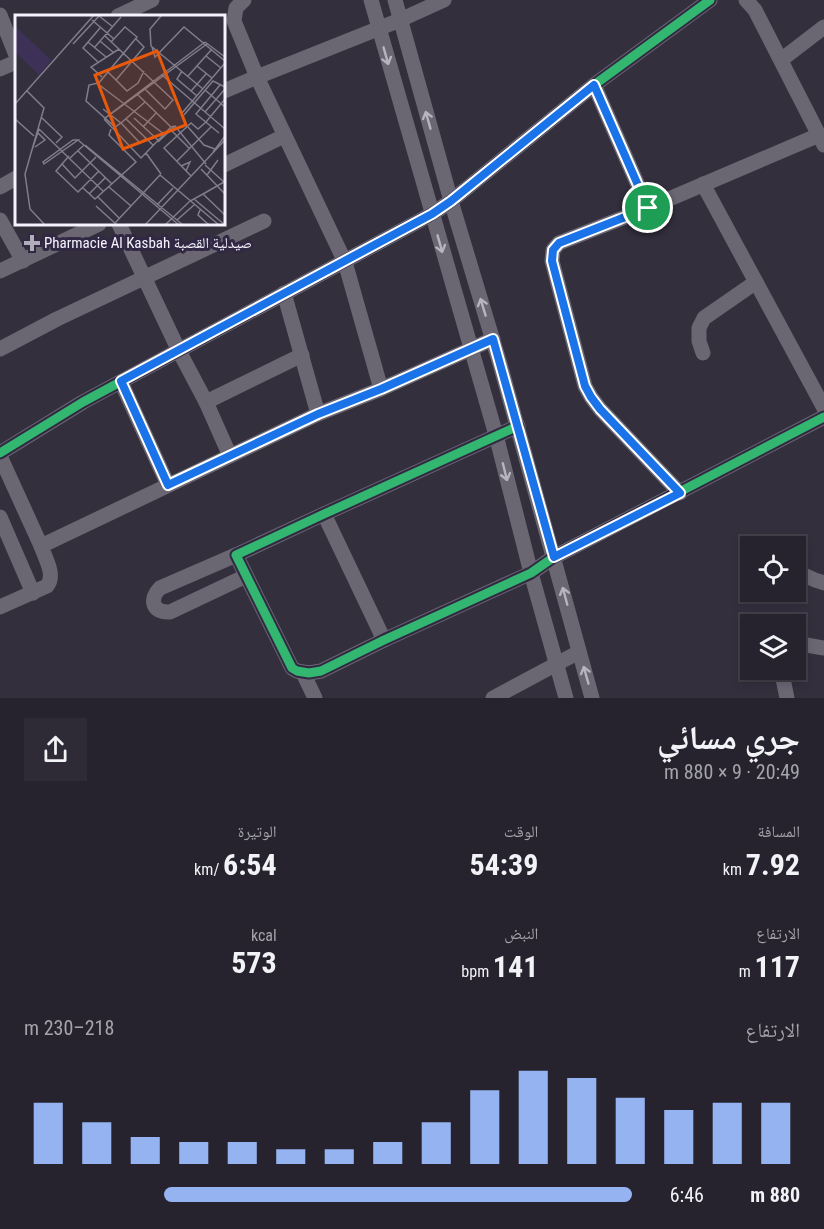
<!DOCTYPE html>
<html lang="ar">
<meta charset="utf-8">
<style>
:root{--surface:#26232e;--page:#2e2b36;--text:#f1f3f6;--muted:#a4a4aa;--line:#42404a;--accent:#95b2f1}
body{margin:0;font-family:"Roboto Condensed","Noto Naskh Arabic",sans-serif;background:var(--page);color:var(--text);direction:rtl;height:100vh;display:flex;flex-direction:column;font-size:22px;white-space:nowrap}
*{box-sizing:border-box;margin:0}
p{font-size:20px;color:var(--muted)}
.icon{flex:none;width:33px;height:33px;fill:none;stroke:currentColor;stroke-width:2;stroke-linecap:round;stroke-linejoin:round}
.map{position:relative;height:698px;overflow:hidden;direction:ltr}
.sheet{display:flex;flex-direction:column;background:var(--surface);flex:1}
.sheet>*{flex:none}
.controls{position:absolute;left:740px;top:536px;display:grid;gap:12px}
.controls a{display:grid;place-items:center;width:66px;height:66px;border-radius:0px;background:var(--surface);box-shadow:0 3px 9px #0003,0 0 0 2px var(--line);font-size:30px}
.pin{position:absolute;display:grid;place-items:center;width:51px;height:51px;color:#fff;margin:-26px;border:3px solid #fff;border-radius:50%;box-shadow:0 2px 6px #0007}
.round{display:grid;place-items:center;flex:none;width:63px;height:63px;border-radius:0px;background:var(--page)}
.headline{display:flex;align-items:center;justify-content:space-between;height:102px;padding:0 24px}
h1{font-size:33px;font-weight:700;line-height:45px}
.stats{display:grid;grid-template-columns:repeat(3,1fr);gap:9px;height:102px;padding:6px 24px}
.stats div{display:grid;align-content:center}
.stats b{font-size:30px;font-weight:700}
.stats small{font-size:16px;font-weight:400}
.stats p{font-size:16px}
.chart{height:168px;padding:12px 24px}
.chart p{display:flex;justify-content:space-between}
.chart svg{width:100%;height:108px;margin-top:6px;stroke:var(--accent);stroke-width:6}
ul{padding:0 24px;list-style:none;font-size:20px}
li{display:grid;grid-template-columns:96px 72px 1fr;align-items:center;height:45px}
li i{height:15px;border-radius:8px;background:var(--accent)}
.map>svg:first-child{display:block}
</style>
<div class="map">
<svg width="824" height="698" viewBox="0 0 824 698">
<rect width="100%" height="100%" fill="#332f3d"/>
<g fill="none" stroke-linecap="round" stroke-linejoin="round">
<!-- minor -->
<g stroke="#6a6772" stroke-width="15">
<polyline points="371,0 496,435 531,573 566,698"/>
<polyline points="395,0 451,201 500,364 592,698"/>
<polyline points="746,0 755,10 824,145"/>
<polyline points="0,15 16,55"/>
<polyline points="118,16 152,0"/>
<polyline points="781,60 824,27"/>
<polyline points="0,69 16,62"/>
<polyline points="594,85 648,208"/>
<polyline points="224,91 257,77 234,21 236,8 244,0"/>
<polyline points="224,165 284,136"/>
<polyline points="703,184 824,408"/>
<polyline points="0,187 16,178"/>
<polyline points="0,220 23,261"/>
<polyline points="119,224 179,351 206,402 230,456"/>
<polyline points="0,271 99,224"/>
<polyline points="284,293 318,414"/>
<polyline points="0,349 57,319 264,221"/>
<polyline points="703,353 699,341 699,328 704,318 756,282"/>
<polyline points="121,382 168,485"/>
<polyline points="381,389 345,262 257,77 400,20 444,0"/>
<polyline points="206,402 302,355"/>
<polyline points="518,426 324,514 236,555 292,668 297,671 309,673 321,671 384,640 531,573 554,557 824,417"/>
<polyline points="0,453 83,402 432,214 451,201 594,85 710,0"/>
<polyline points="0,456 41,546"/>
<polyline points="680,493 600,409 591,397 585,386 552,261 553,250 559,243 648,208 819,135"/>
<polyline points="324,514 384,640"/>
<polyline points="0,517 33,593"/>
<path d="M236,555l-76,33c-11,11 -8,25 10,24l76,-36"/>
<polyline points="795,571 815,580 824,583"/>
<path d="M0,607l47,-21c9,-11 -2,-28 -6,-40l277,-132 63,-25 112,-50"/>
<polyline points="795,643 824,648"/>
<polyline points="781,669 787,698"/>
<polyline points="303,673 315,698"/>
<polyline points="493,698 579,652"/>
</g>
<defs>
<g id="cycleway">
<polyline points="518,426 324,514 236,555 292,668 297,671 309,673 321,671 384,640 531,573 554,557 824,417"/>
<polyline points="0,453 83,402 432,214 451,201 594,85 710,0"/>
</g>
</defs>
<!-- cycleway casing -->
<use href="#cycleway" stroke="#312943" stroke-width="13"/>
<!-- cycleway -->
<use href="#cycleway" stroke="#33b770" stroke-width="9"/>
</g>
<!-- one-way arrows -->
<defs><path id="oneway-shaft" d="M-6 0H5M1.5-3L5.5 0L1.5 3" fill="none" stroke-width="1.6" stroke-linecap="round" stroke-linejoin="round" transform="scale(1.5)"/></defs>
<g stroke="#b6b4be">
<use href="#oneway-shaft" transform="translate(386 56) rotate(74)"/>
<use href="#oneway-shaft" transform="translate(428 120) rotate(-106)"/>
<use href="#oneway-shaft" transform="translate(440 244) rotate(74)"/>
<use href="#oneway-shaft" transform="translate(483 307) rotate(-107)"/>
<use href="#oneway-shaft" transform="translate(505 472) rotate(76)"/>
<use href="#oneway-shaft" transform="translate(565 596) rotate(-105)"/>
<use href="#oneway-shaft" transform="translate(586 675) rotate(-106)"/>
</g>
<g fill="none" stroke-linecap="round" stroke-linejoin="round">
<defs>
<polygon id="route" points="594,85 648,208 559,243 553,250 552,261 585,386 591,397 600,409 680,493 554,557 493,339 381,389 318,414 168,485 121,381 432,214 451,201"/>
</defs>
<!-- route casing -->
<use href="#route" stroke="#fff" stroke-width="12"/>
<!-- route -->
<use href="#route" stroke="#1a73e8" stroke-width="8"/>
</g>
<!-- markers -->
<path fill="#b1aeba" stroke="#312943" stroke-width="2" d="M29 234h6v6h6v6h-6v6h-6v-6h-6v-6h6z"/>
<g text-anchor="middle" stroke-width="6" stroke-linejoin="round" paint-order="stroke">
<!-- poi labels -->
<g font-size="15" fill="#f5f3fd" stroke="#312943" text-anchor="start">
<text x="44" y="248">Pharmacie Al Kasbah صيدلية القصبة</text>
</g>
</g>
<!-- overview -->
<g transform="translate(15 15)">
<rect width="210" height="210" fill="#332f3d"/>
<path d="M0,11l36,34 -12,15 -24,-23z" fill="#3d3157"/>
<path fill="none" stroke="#817d8a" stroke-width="1.5" d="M146,1l-11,13 1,17 52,43M77,5l22,19M90,21l68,64 -8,9 -21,-21M85,26l14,12M73,27l18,15M96,27l14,-15 12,10 -39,47 66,50M190,27l20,15M58,29l26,-28 14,11M137,32l3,10 29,-30 41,34M79,33l27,-31M191,41l15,12M83,47l-15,-14 17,-20M182,51l15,12M92,56l20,20 11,-8 6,-12M167,56l-5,8 20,17M147,60l63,54M173,61l24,-27M87,62l-11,-10 28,-18M101,65l28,-33 -8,-8M83,68l-9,2 -3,16 29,26 6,-4 19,20 6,-5M190,75l20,17M12,76l17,17 -19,66 5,35 15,16M176,76l15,-17M123,80l33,32 4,-1 31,38M0,89l79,-89M88,94l18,14 24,-21M190,97l20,-23M167,98l43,-50M169,100l29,-34 12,6M27,103l20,19 -6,6M90,103l100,-76M119,103l24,22M0,104l19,17M89,104l103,-75M89,104l37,39M111,104l27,26M191,107l19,-23M128,112l13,-14M173,112l16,18 11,4M155,114l20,20M204,118l-23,-19 24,-29M58,125h5l-34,24 -1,-2zM63,125l101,85M143,127l17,-16M70,130l98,80M20,132l10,-7 -7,-7M17,135l7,-21 64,62M63,136l34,33M198,137l12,-16M131,138l15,21M54,141l-7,8 13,14 21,-21M55,143l14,-13M126,143l30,-31M162,146l34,-34M47,149l-6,7 22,21 21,-21M190,150l19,17M166,151l9,-4 -4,9M186,154l24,25M180,157l14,-15M192,160l11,-15M176,161l-27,-28 27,-25 7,6 8,-7M209,167l-21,12 22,21M94,172l22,19M68,173l12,11 41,-37 -27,-27 2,-6M74,179l16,-16M83,182l21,21M179,184l31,26M142,190l16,-17M81,191l21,19M185,195l-2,5 11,10M162,205l17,-15M100,208l45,-48 59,50M130,210l80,-85M150,210l25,-24 13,-7"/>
<path fill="#e8590c" fill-opacity="0.15" stroke="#e8590c" stroke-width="3" d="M142,36l29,74 -63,24 -28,-74z"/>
<rect width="210" height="210" fill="none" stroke="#f5f3fd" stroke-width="3"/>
</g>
</svg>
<div class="controls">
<a><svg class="icon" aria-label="locate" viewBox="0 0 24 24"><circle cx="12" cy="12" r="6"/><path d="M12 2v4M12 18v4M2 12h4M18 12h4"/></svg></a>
<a><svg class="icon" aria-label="layers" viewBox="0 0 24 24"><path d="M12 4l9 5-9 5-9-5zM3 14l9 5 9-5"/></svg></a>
</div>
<div class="pin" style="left:648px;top:208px;background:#1e9e55"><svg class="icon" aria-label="arrive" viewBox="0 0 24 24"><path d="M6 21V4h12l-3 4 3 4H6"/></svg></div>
</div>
<section class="sheet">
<div class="headline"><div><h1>جري مسائي</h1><p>20:49 · 9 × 880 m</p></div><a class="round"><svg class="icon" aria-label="share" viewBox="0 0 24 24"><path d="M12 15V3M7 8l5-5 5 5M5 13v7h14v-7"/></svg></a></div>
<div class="stats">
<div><p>المسافة</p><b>7.92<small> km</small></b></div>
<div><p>الوقت</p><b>54:39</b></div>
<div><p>الوتيرة</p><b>6:54<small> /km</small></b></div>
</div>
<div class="stats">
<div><p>الارتفاع</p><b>117<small> m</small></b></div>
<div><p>النبض</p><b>141<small> bpm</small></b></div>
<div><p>kcal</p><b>573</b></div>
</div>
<div class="chart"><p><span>الارتفاع</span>218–230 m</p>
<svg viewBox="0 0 160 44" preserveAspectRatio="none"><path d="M5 44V19M15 44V27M25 44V33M35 44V35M45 44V35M55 44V38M65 44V38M75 44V35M85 44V27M95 44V14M105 44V6M115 44V9M125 44V17M135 44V22M145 44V19M155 44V19"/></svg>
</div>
<ul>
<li><b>880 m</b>6:46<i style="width:77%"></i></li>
</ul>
</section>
